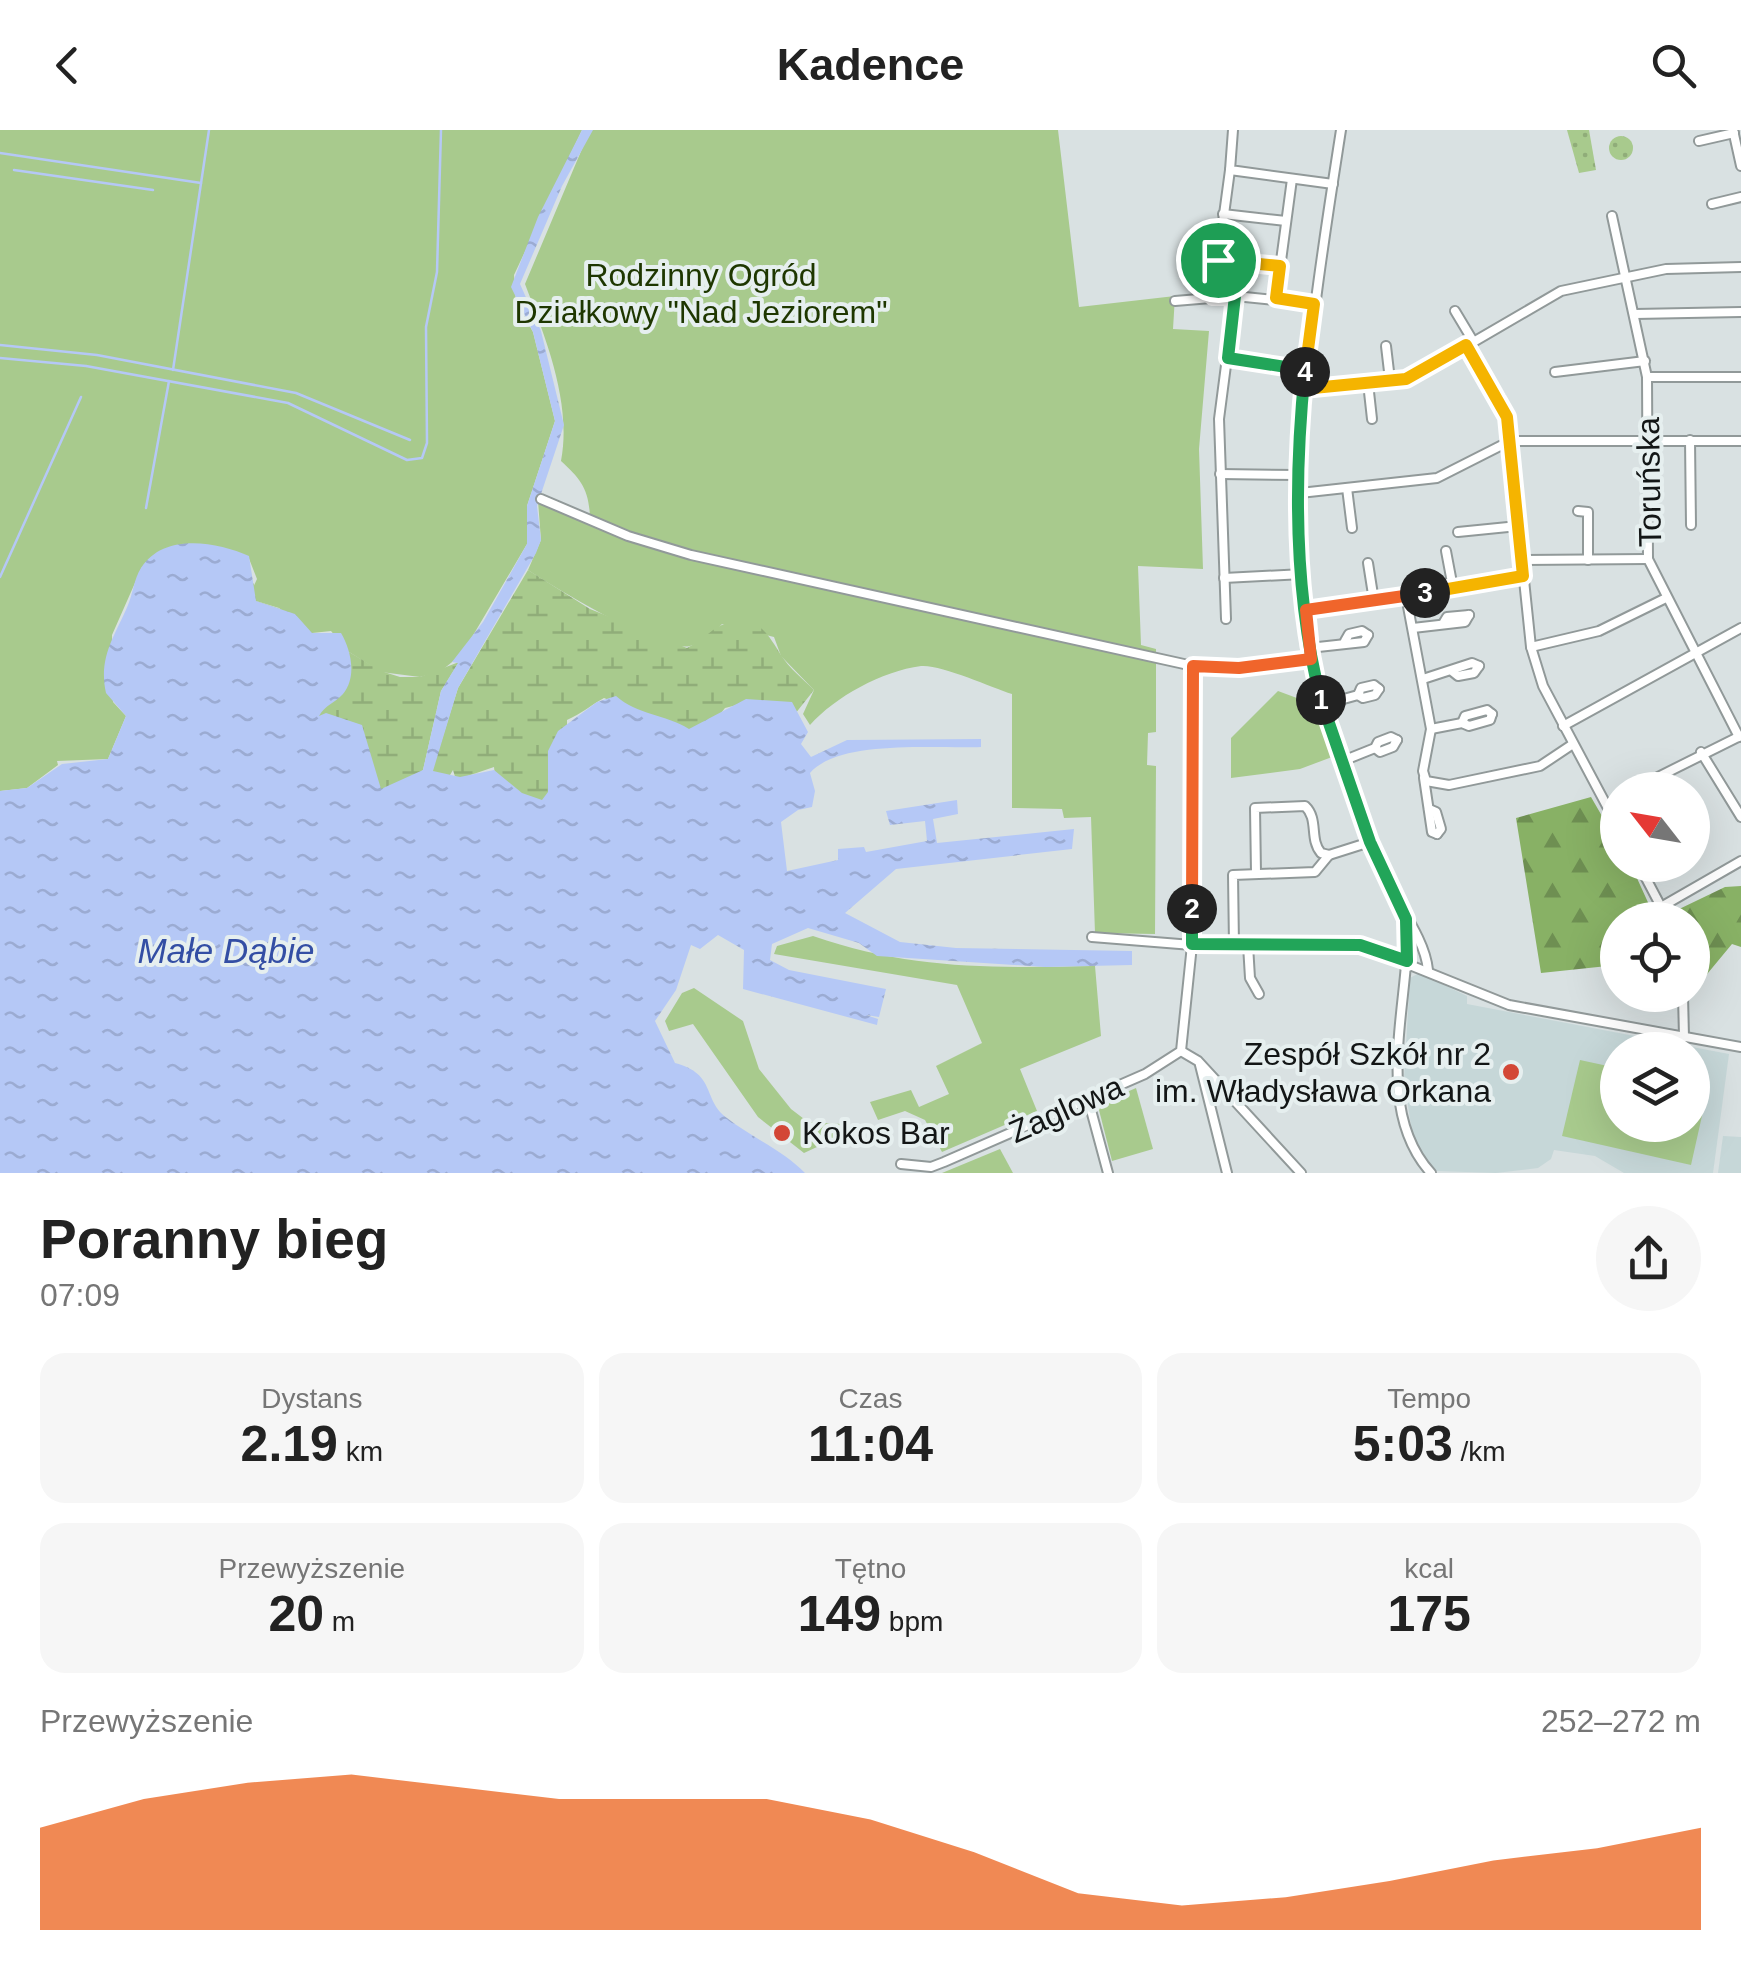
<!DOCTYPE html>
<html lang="pl">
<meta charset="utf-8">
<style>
:root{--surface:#fff;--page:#f6f6f6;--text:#222;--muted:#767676;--accent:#ea580c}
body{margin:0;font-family:Arial,sans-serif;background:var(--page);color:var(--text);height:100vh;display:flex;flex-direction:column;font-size:38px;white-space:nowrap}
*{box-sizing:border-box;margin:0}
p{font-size:32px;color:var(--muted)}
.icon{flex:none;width:55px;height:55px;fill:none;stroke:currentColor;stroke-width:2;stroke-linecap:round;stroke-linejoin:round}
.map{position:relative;height:1043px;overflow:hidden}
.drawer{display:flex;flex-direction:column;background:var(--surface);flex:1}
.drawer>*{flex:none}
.needle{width:65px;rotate:301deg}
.fabs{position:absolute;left:1600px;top:642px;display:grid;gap:20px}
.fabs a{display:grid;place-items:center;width:110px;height:110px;border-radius:50%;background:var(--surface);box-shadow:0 10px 40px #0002;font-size:50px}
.pin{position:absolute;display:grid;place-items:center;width:85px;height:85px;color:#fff;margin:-42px;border:5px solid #fff;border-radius:50%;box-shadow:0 2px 10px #0007}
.km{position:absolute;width:50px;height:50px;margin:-25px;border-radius:50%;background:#222;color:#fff;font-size:28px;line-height:50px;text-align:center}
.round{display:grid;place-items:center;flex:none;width:105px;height:105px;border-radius:52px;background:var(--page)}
.overview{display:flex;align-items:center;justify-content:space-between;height:170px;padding:0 40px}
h1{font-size:55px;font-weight:600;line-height:75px}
.metrics{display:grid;grid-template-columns:repeat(3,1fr);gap:15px;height:170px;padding:10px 40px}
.metrics div{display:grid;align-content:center;border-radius:25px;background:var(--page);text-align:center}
.metrics b{font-size:50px;font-weight:600}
.metrics small{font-size:28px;font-weight:400}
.metrics p{font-size:28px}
.chart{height:280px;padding:20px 40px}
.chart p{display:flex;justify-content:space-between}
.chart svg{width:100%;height:180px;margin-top:10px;fill:var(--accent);opacity:.7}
header{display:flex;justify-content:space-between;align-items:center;height:130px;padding:0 40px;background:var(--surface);font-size:45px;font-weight:600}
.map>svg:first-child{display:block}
</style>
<header><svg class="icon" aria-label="back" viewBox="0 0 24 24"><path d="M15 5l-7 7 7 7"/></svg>Kadence<svg class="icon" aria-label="search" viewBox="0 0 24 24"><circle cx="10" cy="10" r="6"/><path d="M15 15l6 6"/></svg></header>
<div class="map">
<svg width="1741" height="1043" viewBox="0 0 1741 1043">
<defs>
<pattern id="forest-firs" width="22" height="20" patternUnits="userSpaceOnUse" patternTransform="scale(2.5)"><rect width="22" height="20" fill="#88b165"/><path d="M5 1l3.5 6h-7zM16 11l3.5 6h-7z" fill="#6e8f52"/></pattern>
<pattern id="wetland-marsh" width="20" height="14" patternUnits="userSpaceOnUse" patternTransform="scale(2.5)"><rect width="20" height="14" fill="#a8ca8d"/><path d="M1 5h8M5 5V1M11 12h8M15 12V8" fill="none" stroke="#90ad79"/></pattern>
<pattern id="park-dots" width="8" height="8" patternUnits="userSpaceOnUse" patternTransform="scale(2.5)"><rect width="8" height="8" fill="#a8ca8d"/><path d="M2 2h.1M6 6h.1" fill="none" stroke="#90ad79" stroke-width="1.8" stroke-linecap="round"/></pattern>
<pattern id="water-ripples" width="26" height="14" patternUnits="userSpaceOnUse" patternTransform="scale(2.5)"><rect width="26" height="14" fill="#b5c8f6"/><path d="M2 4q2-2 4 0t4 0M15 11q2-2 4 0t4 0" fill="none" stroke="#9babd2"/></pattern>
</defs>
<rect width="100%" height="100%" fill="#d9e1e2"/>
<!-- built -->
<g fill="#c6d7d8" fill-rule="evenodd">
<path d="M1419,843l48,23v8l262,50 -16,119h-89l-29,-17 -41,-6 -3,9 -13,9 -42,5 -60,-2 -23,-32 -9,-60 6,-101zM1618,920h74v75h-74z"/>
<polygon points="1723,1006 1741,1007 1741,1043 1718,1043"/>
</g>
<!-- green -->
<g fill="#a8ca8d">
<polygon points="0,0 582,0 514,145 516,172 533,202 555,291 527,376 527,414 462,524 441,541 420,547 381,542 349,522 331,501 312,503 279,478 256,471 252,460 257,449 248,426 142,437 112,505 113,572 126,586 108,629 57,631 58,635 27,658 0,661"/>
<path d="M590,0h468l21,177 96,-11 -2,33 36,2 -10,118 4,120 -65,-3 3,79 15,4v83l-8,1 -1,32 9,1 -1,168 -60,-1 -4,-116 -27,1 -2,-9 -50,-1v-114c-21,-7 -72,-30 -91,-28 -39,5 -86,31 -111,59l-7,-11 11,-24 -33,-34 -7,-19 -52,-13c-9,9 -18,19 -32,22 -27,7 -135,-58 -162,-76l13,-30 -3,-39 52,21c0,-31 -8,-42 -29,-61 11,-58 -15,-122 -36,-177z"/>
<polygon points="1278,561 1313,574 1332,627 1300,639 1231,648 1231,608"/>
<path d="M813,806c99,34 178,32 282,30l6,70 -81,33 17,42 -95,41 -17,-32 -20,-9 -27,9 -8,-18 41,-12 8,17 30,-13 -13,-28 46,-23 -25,-58 -183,-31 3,-8z"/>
<polygon points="694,858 743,891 759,939 791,979 808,992 841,994 845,1004 804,1023 758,987 693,894 669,901 665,891 682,863"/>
<polygon points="1580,930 1617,938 1618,995 1692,995 1693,955 1708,959 1691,1035 1562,1006"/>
<polygon points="1136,958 1153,1019 1112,1031 1099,980 1102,973"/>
<polygon points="1000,1019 1013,1043 942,1043"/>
</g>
<!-- forest -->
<g fill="url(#forest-firs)">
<polygon points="1591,667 1617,712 1618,735 1631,735 1656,790 1618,790 1617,835 1541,843 1516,688"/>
<polygon points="1741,756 1741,817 1732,814 1703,849 1693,842 1692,790 1675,790 1673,782 1725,757"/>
</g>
<!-- wetland -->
<g fill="url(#wetland-marsh)">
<path d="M528,440l62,39 97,39c15,-7 26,-21 40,-25 30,-11 41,12 54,32 8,13 22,24 33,35l-19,24 -54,-10 -16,4 -23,29 -98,-39c-13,7 -23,16 -37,22v114l-72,-58 -1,-9 -38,13 -3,-10 -9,15 -12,-14 26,-83z"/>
<polygon points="254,453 256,471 295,484 312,503 341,503 349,522 381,541 400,547 420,547 459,532 441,561 423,640 392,671 321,603 310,521 245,462"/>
</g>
<!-- park -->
<g fill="url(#park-dots)">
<polygon points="1567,0 1589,0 1596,40 1579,43"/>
<circle cx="1621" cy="18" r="12"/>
</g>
<!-- water -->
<path fill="url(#water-ripples)" d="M582,0h11l-31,56 -42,98 21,47 23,94 -27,81 4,34 -5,13 -78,135 -25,83 27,6 34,-7 28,23 20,7 6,-8v-41l10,-20 39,-29 19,-6c21,19 49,18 73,33l57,-30 46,3 16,30 -7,12 10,13 36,-17 134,-1v8c-44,2 -142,-8 -171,26l5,18 -3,16 -14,3 -17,12 6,49 51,-11v-11l26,-2 2,5 61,-11 -2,-20 -35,4 -4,-14 71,-11 1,14 -25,5 4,24 137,-14 -2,20 -176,20 -51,44 55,29 56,6 176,3v14l-87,2 -168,-11 -18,-13 -51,-15 -36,16 -2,16 19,10 97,19 -7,28 -13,-2 12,4 -1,6 -134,-36 1,-39 -26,-15 -18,14 -9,-4 -15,45 -21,31 20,42c42,11 27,37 52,55 24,19 57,33 78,55h-805v-382l27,-3 35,-24 46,-5 18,-43 -20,-23c-8,-36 9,-57 22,-88 5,-12 6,-26 13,-37 23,-36 76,-26 108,-12l7,45 39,13 17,19h29c9,15 17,43 2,61 -8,9 -18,11 -24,22l7,-3 36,12 19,64 42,-19 18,-79 17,-28 -6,-1 31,-40 44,-78v-38l28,-85 -22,-89 -22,-45 27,-70z"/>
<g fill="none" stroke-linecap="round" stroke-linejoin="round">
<!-- stream -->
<g stroke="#b5c8f6" stroke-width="2.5">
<polyline points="0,23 201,53"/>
<polyline points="14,40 153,60"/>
<polyline points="0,215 97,225 296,263 410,310"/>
<polyline points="0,228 86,236 288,273 407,330 422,328 427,313 426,197 437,142 441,0"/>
<polyline points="173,240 209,0"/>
<polyline points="146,378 169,251"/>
<polyline points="0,447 81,267"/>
</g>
<defs>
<g id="minor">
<polyline points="1233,0 1230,40 1333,54"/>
<path d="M1341,0c-22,141 -45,279 -39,423 3,50 5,101 19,150 17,60 39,122 65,178 14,28 39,58 42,89"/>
<polyline points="1733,0 1741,36"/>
<polyline points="1699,11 1734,3"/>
<polyline points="1712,74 1741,67"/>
<polyline points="1223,84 1286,91"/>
<polyline points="1612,86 1647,247 1648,429 1739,607"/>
<polyline points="1218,130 1280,136"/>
<polyline points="1213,166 1230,40"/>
<polyline points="1276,168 1292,49"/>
<polyline points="1175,171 1235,166 1315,174"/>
<polyline points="1455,181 1473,211"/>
<polyline points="1635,184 1741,182"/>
<polyline points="1466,215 1500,267 1507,287 1531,517 1543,556 1618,697"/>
<polyline points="1386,216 1390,250"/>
<polyline points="1228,228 1305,240"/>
<polyline points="1555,242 1645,231"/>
<polyline points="1647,247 1741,247"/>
<polyline points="1368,253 1372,289"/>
<polyline points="1303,259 1415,246 1561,161 1666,139 1741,137"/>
<polyline points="1690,310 1691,395"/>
<polyline points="1220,344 1299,345"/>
<polyline points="1347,358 1352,398"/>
<polyline points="1300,363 1437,348 1510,311 1741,311"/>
<polyline points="541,369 628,406 691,425 1193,536 1239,538 1311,529"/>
<polyline points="1578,381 1588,382 1588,430"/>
<polyline points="1458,402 1518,396"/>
<polyline points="1446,421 1453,458"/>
<polyline points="1522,430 1648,429"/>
<polyline points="1368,433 1374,471"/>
<polyline points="1224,448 1303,444"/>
<polyline points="1406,466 1431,599 1423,641 1426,651 1449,655 1540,636 1573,614"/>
<polyline points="1306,480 1523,446"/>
<polyline points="1226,489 1219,289 1235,166"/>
<polyline points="1444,492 1447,487 1469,485"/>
<polyline points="1413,498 1465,492 1469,485"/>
<polyline points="1345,511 1349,504 1362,501 1368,505"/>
<polyline points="1531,517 1599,501 1666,468"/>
<polyline points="1309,518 1364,512 1368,505"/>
<polyline points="1453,542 1458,546 1474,543 1479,536"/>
<polyline points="1423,549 1472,533 1479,536"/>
<polyline points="1358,565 1361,558 1374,555 1379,559"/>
<polyline points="1322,575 1358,565 1363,568 1375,565 1379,559"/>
<polyline points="1462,593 1465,586 1487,580 1492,584"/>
<polyline points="1563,596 1741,498"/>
<polyline points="1431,599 1462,593 1469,596 1490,590 1492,584"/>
<polyline points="1375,618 1380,622 1393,617 1397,610"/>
<polyline points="1701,622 1741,687"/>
<polyline points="1340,632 1375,618 1378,612 1391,607 1397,610"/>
<polyline points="1424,648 1432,702 1437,704"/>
<polyline points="1632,660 1740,606"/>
<polyline points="1429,679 1436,682 1441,699 1437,704"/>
<polyline points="1639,735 1668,790"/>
<path d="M1256,743l-1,-65 50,-2c14,13 4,33 16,47l8,2"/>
<polyline points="1661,777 1741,731"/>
<path d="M1408,799c0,77 -35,180 23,244"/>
<polyline points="1092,807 1192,815 1360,815 1509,875 1741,917"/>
<polyline points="1234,815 1233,745 1315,742 1329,725 1370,712"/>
<polyline points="1248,815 1250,848 1259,864"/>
<polyline points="1683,865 1684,907"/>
<polyline points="1181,921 1198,931 1301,1043"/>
<polyline points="1200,935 1227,1043"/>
<polyline points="1088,969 1108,1043"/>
<polyline points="901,1034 931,1037 944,1032 1145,944 1181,921 1192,815 1193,536"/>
</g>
</defs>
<!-- minor casing -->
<use href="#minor" stroke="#919999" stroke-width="12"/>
<!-- minor -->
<use href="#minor" stroke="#fff" stroke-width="8"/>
</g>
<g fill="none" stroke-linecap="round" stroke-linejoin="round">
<defs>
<path id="split-1" d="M1218,130l-5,36h22l-7,62 77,12c-11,107 -11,226 16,330"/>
<polyline id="split-2" points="1192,779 1192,814 1360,815 1407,831 1406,789 1370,712 1321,570"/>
<polyline id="split-3" points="1192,779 1193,536 1239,538 1311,529 1306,480 1425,463"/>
<polyline id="split-4" points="1305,242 1303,259 1406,249 1466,215 1507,287 1523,446 1425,463"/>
<polyline id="split-5" points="1218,130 1280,136 1276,168 1314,174 1305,242"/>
</defs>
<!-- split-1 casing -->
<use href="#split-1" stroke="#fff" stroke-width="20"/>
<!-- split-2 casing -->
<use href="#split-2" stroke="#fff" stroke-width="20"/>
<!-- split-3 casing -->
<use href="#split-3" stroke="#fff" stroke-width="20"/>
<!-- split-4 casing -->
<use href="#split-4" stroke="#fff" stroke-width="20"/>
<!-- split-5 casing -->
<use href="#split-5" stroke="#fff" stroke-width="20"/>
<!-- split-1 -->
<use href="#split-1" stroke="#22a559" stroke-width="12"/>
<!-- split-2 -->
<use href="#split-2" stroke="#22a559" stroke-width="12"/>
<!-- split-3 -->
<use href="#split-3" stroke="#f0652b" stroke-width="12"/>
<!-- split-4 -->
<use href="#split-4" stroke="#f5b400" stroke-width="12"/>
<!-- split-5 -->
<use href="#split-5" stroke="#f5b400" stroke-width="12"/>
</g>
<!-- markers -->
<g fill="#d34736" stroke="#e6efef" stroke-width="4">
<circle cx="1511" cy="942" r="10"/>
<circle cx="782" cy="1003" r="10"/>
</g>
<g text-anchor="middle" stroke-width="8" stroke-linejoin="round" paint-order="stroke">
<!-- park labels -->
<g font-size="32" fill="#1e3700" stroke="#e6efef">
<text x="701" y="156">Rodzinny Ogród<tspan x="701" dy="37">Działkowy "Nad Jeziorem"</tspan></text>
</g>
<!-- street labels -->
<g font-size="32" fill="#131616" stroke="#e6efef">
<text transform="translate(1649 352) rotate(-91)" y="11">Toruńska</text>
<text transform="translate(1066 979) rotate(-24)" y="11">Żaglowa</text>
</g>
<!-- poi labels -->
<g font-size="32" fill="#131616" stroke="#e6efef" text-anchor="end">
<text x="1491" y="935">Zespół Szkół nr 2<tspan x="1491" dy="37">im. Władysława Orkana</tspan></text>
<text x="802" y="1014" text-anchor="start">Kokos Bar</text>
</g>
<!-- water labels -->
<g font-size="35" font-style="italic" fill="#334ea4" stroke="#e6efef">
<text x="226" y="833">Małe Dąbie</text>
</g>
</g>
</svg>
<div class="fabs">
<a><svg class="needle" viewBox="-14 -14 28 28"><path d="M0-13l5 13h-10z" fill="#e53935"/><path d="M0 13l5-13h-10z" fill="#767676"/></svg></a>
<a><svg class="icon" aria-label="locate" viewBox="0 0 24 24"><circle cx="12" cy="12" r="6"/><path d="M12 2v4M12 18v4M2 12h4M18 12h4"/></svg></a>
<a><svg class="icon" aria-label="layers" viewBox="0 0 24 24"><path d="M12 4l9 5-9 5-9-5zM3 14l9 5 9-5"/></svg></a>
</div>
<div class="pin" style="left:1218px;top:130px;background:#1e9e55"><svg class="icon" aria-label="arrive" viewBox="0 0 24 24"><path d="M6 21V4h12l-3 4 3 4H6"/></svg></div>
<b class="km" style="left:1321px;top:570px">1</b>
<b class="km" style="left:1192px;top:779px">2</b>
<b class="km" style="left:1425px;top:463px">3</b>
<b class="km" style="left:1305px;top:242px">4</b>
</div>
<section class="drawer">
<div class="overview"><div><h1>Poranny bieg</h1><p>07:09</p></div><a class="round"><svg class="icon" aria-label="share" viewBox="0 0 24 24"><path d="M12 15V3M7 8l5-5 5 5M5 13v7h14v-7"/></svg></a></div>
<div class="metrics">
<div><p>Dystans</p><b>2.19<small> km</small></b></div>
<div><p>Czas</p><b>11:04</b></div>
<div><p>Tempo</p><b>5:03<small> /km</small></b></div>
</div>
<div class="metrics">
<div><p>Przewyższenie</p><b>20<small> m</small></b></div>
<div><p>Tętno</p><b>149<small> bpm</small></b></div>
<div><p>kcal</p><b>175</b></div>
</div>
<div class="chart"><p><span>Przewyższenie</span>252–272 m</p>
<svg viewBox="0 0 160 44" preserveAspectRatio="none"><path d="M0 44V19L10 12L20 8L30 6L40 9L50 12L60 12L70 12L80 17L90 25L100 35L110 38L120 36L130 32L140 27L150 24L160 19V44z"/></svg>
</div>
</section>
